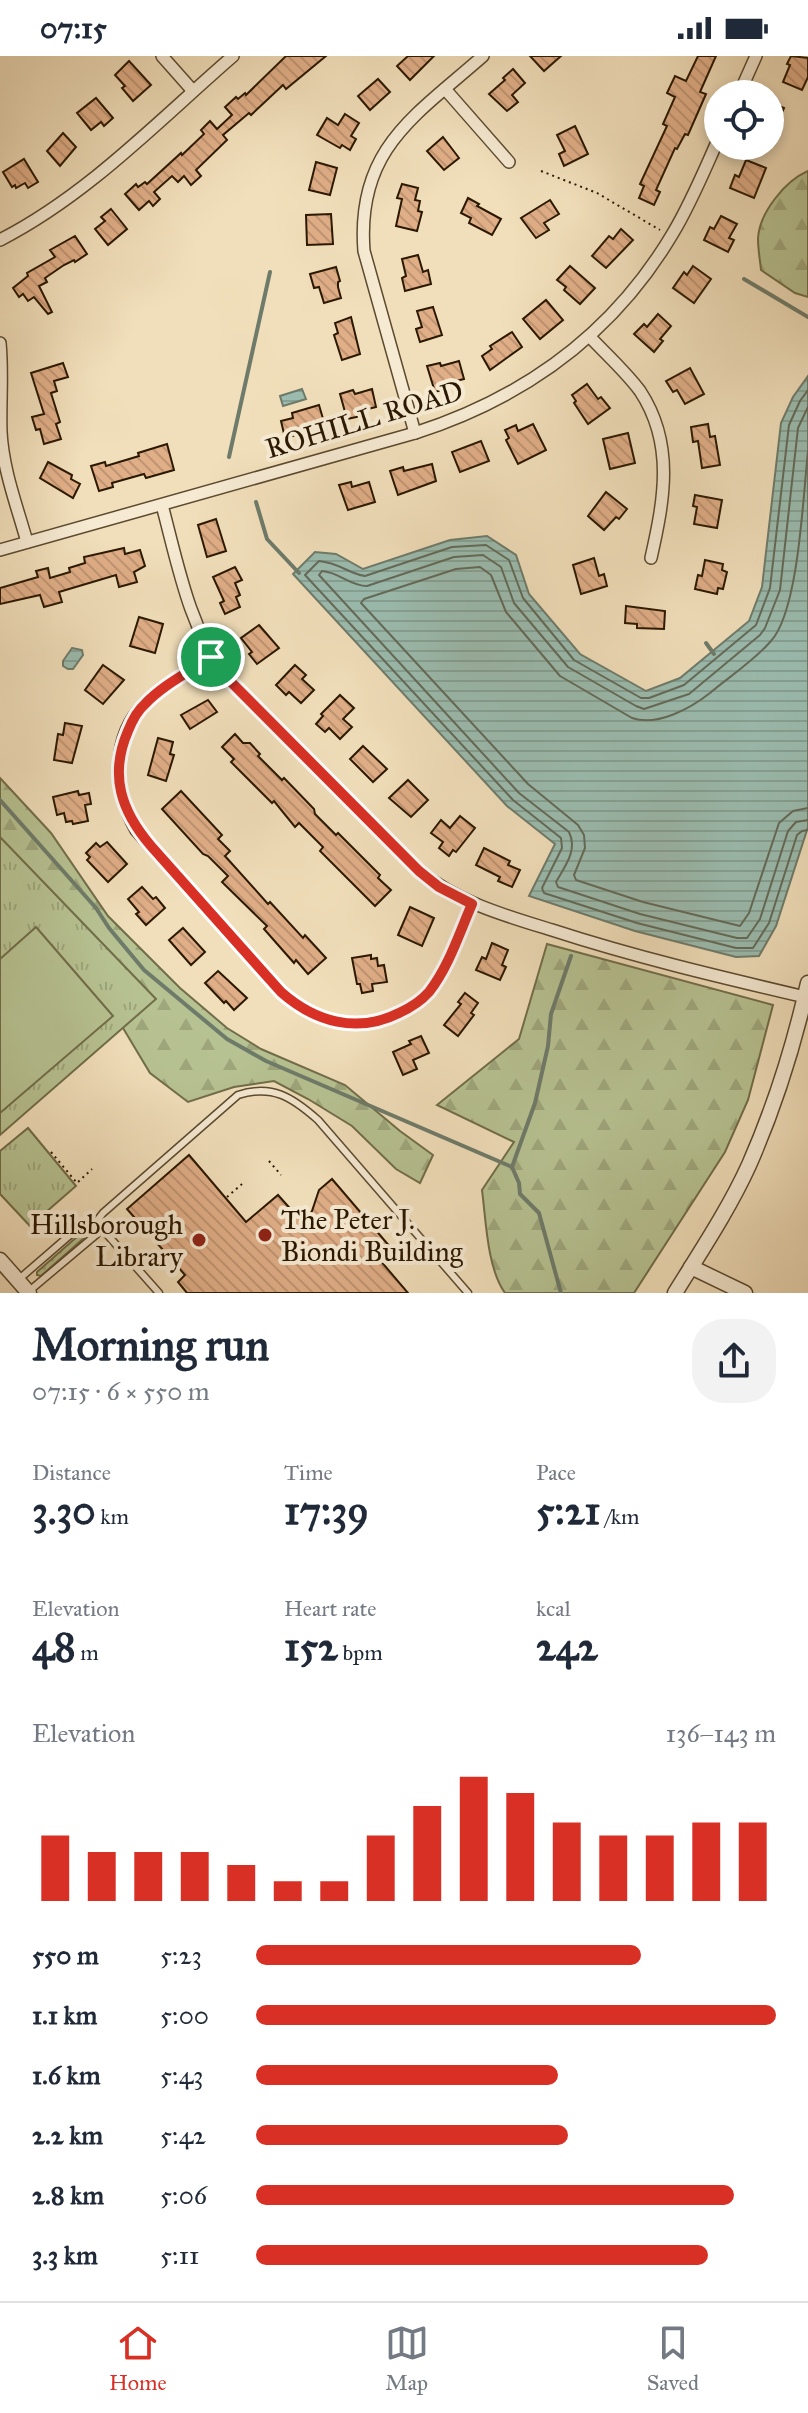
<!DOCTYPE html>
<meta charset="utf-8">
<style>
:root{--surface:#fff;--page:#f2f2f3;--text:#1f2937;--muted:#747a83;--line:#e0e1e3;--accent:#d93025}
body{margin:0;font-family:"IM FELL Great Primer",serif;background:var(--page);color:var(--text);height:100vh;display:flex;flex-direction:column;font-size:30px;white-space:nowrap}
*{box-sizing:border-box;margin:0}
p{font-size:26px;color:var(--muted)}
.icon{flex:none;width:44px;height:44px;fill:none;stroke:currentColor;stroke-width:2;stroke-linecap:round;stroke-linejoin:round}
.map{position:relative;height:1237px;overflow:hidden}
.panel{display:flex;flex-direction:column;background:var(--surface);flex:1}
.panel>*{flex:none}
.tools{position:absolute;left:704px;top:24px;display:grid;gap:16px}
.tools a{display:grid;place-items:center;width:80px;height:80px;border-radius:50%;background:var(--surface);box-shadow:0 4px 12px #0003;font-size:40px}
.pin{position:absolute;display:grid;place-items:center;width:68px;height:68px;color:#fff;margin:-34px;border:4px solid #fff;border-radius:50%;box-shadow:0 2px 8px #0007}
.round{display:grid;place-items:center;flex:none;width:84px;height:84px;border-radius:32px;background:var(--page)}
.overview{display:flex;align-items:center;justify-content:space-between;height:136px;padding:0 32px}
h1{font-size:44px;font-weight:700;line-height:60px}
.metrics{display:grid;grid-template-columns:repeat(3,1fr);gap:12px;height:136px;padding:8px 32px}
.metrics div{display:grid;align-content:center}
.metrics b{font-size:40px;font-weight:700}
.metrics small{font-size:22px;font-weight:400}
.metrics p{font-size:22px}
.chart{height:224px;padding:16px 32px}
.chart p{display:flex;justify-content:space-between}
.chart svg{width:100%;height:144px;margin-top:8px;stroke:var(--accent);stroke-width:6}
ul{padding:0 32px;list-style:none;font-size:26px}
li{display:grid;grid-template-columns:128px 96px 1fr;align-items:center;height:60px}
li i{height:20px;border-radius:10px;background:var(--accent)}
.status{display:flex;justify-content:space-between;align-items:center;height:56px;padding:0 40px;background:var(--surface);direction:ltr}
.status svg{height:22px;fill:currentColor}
.tab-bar{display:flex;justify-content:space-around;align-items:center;height:112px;border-top:2px solid var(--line);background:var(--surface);font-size:22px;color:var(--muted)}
.tab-bar a{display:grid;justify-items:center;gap:4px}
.tab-bar .selected{color:var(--accent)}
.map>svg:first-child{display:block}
</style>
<div class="status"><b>07:15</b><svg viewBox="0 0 49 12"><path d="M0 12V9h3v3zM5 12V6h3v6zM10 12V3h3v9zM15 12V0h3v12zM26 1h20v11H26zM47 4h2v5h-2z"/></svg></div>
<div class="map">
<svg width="808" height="1237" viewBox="0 0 808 1237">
<defs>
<pattern id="grass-dots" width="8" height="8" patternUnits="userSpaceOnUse" patternTransform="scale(2)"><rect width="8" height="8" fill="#b7c292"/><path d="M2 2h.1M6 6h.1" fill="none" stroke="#9ea67c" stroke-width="1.8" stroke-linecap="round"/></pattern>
<pattern id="forest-firs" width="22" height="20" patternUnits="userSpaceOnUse" patternTransform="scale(2)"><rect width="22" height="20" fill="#b7c292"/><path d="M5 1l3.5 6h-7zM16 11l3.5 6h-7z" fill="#9ea67c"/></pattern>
<pattern id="park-tufts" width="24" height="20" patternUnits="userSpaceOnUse" patternTransform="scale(2)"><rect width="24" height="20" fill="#b7c292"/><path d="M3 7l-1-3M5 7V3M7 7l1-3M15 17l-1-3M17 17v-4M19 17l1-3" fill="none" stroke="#9ea67c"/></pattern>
<pattern id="water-rules" width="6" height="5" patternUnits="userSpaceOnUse" patternTransform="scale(2)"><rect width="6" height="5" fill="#9bbdb1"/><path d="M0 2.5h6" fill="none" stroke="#86a296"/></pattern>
<pattern id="building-back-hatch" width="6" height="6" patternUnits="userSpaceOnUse" patternTransform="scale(2)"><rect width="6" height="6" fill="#e0ae87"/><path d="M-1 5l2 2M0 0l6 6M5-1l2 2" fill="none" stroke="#c09573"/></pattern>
</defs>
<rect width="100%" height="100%" fill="#f1dfbb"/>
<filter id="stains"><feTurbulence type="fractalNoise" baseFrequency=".0025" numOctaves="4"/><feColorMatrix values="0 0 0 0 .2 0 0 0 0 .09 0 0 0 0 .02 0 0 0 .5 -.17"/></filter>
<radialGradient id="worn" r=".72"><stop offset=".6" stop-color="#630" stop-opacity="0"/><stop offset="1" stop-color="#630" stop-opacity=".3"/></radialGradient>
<!-- grass -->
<polygon fill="url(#grass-dots)" stroke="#716d49" stroke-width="2" points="88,1171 92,1172 92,1175 41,1220 37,1219 37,1216"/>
<!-- forest -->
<g fill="url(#forest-firs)" stroke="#716d49" stroke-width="2">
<path d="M808,115v126l-13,-4 -34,-23c-1,-10 -3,-21 -3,-31 1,-26 27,-58 50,-68z"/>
<polygon points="0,722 51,777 108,860 180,932 227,972 261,993 345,1029 400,1075 433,1099 420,1127 396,1113 352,1070 308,1043 274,1025 234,1031 188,1046 150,1017 117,962 0,815"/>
<path d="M547,888l226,61 -25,95 -23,52 -91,141h-129c-18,-25 -19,-73 -23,-103l32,-48 -77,-37 82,-66z"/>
</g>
<!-- park -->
<g fill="url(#park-tufts)" stroke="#716d49" stroke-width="2">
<polygon points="0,781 156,943 0,1079"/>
<polygon points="28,1072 76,1130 30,1170 0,1138 0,1095"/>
</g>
<!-- pitch -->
<polygon fill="#b7c292" stroke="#716d49" stroke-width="2" points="36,871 113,960 0,1057 0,903"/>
<!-- water -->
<g fill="url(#water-rules)" stroke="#6e7b6a" stroke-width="2">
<polygon points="808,320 808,771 776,870 759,900 736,901 635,875 529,840 555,788 507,750 293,518 315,496 336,498 363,513 450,484 487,480 516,499 529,538 580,598 646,635 680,622 749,565 762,531 781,367 793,341"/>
<polygon points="302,333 306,343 283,350 280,340"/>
<polygon points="72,592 82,594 83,599 73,613 68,613 63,610 63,605"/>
</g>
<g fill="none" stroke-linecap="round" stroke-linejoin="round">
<!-- shore -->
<g stroke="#636a58" stroke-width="2">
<path d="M808,334l-8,11 -11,24 -19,163 -14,37 -72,60 -35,13h-8l-67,-38 -51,-62 -14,-38 -23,-15 -34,2 -87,29c-18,-3 -25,-13 -46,-15l-14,14 208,225 48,38 1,10 -20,40 2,5 93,30 99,25h17l16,-25 28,-88 5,-4 6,-1"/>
<path d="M808,351l-10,21 -18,162 -15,38 -5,7 -71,59 -45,15 -8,-3 -68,-39 -54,-64 -13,-36 -18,-12 -29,2 -87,29c-17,0 -28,-14 -45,-15l-3,4 200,218 50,39c9,18 -4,34 -13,50l2,5 82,27 97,24h10l13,-19 28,-88 8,-9 12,-2"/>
<path d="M808,395c-5,44 -9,159 -37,190 -17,20 -41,35 -61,52 -19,15 -53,34 -78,25l-72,-42 -54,-64 -15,-37 -11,-8 -24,2 -92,30 -3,4 167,181 50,41 6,10 1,13 -11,27 2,5 67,22 97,24 9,-13 30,-90 14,-12 15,-3"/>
</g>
<!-- stream -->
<g stroke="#6e7b6a" stroke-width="4">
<polyline points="744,223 808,261"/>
<polyline points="229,401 270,216"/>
<polyline points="256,446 267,483 299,517"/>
<polyline points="706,587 714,598"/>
<polyline points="0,744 96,852 109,872 144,914 227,983 266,1005 512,1111 519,1127 520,1138 539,1157 561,1237"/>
<polyline points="512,1111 535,1047 548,990 551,958 571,900"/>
</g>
</g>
<!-- building -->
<g fill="url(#building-back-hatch)" stroke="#2b1800" stroke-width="2">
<polygon points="286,0 326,0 286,33 283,29 251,59 249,57 223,79 227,84 196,114 201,120 191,129 184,120 178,126 172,120 154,136 160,143 153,150 149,145 139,154 125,138 136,128 138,131 145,126 147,128 181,97 182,99 204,78 201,74 210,65 217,73 232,59 225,51 236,41 238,43 245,37 246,39"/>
<polygon points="408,0 434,0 410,24 397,10"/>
<polygon points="530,0 561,0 544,15"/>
<polygon points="698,0 716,0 700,36 706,38 688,79 685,78 677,93 675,92 656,134 660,136 654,149 639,142 644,130 640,128 667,70 663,68 675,41 667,37 675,20 686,25"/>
<polygon points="791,0 808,2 808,21 802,34 783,26 790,9 787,8"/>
<polygon points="129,5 151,29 133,45 122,32 125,30 115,19"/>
<polygon points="513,13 525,27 512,39 518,46 507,55 489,38 505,24 503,22"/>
<polygon points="378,23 390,36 370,54 358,40"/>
<polygon points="96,42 113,62 104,70 101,66 91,74 77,57"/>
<polygon points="770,46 784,52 779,63 782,64 770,93"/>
<polygon points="345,58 359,67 351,80 356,83 350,94 342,89 340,92 317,79 327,62 338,69"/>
<polygon points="575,70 588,98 564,110 559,98 565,95 557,79"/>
<polygon points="63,77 76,91 60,110 47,95"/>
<polygon points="443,81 459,102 444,114 427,95"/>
<polygon points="24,103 38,126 28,132 25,127 16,132 15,129 12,131 3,116"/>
<polygon points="746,104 766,112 754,142 730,132 735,119 739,121"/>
<polygon points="316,106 337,112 330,139 309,134"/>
<polygon points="402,128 418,132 415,144 420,145 418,155 422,156 417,175 396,170 402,143 397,142"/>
<polygon points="468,142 479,148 477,150 501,163 492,179 469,167 471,162 461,157"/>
<polygon points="550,144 559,158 544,167 549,174 536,182 521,162"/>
<polygon points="111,153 127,173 108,189 95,173 105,165 101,161"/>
<polygon points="331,158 333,188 307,189 306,159"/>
<polygon points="721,160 737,168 729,182 734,184 728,196 704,184 710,171 714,173"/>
<polygon points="621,173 633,184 606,212 592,200 609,180 613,183"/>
<polygon points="75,180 87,198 75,206 74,204 64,209 45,222 47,226 39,230 52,256 48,258 34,241 28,245 23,238 19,241 13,232 28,220 27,217 55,201 50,194"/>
<polygon points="418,199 423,216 428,214 431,228 405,235 402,222 406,220 402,203"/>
<polygon points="570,210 595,232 580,248 564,234 566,231 557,224"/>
<polygon points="693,210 711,223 694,247 673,232 684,216 687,219"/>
<polygon points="336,211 340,225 338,226 338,231 341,242 324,247 319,231 314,232 310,218"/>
<polygon points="546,244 563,264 540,283 523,263"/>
<polygon points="433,251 442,279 420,286 416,273 422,271 417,255"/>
<polygon points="658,258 671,270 660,283 663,285 654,296 634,278 644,268 647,271"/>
<polygon points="351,261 360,298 342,304 334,279 338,277 335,267"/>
<polygon points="512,276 522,291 490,314 482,300 492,293 490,290"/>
<polygon points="459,305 464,323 452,326 448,329 448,332 435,336 427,310 440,307 441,310"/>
<polygon points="63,307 68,321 54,325 57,335 51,337 60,366 56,368 61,383 44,388 40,373 36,374 32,361 44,358 31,317"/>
<polygon points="690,312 704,338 685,348 677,334 673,336 666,325"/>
<polygon points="587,328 598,343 601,341 610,352 588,368 574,347 576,345 572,339"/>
<polygon points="372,333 376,351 364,354 365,356 360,357 361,360 347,363 340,338 353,334 355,338"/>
<polygon points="319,349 324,366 298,374 300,378 285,382 281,365 293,362 292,357"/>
<polygon points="533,368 546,394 518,408 506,384 509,382 505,374 516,369 518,375"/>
<polygon points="708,368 710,381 715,380 720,409 702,412 698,385 693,386 691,371"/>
<polygon points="628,377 635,407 610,413 603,383"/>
<polygon points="481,385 489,405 460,416 452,396"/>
<polygon points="167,388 174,414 146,422 144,418 112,427 113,431 99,435 91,410 105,406 106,410 139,400 138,397"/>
<polygon points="48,406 72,419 71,423 80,428 73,442 40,422"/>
<polygon points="432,408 436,425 398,439 390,415 403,411 404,415"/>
<polygon points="351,426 352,431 369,426 375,446 348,454 339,429"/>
<polygon points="606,436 627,453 619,463 616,461 604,474 588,460"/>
<polygon points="695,439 722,444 717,472 694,468 697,451 693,450"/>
<polygon points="216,463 226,495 207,501 198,469"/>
<polygon points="124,492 125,498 140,494 145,510 134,516 137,526 119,531 116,519 59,536 62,546 44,551 40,539 0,548 0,532 38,521 36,515 48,512 50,522 70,516 69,512 85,507 84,501"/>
<polygon points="594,502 599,520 604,518 607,530 581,538 573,509"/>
<polygon points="705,504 723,508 722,514 727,516 723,533 718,532 717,538 695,533 698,519 702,520"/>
<polygon points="235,511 242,524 235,527 240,539 236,541 240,551 225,558 220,547 224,545 213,521"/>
<polygon points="626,550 665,555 664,573 637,572 637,568 625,567"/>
<polygon points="139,561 163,568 155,597 130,590"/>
<polygon points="259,569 279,592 257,608 249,598 252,596 241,582"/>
<polygon points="103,609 124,624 103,648 85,634"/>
<polygon points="295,609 306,619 302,623 314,634 301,647 289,636 286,639 276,629"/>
<polygon points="340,639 354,652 343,663 352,671 340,683 329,672 325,676 316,668 323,660 321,658"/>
<polygon points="208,644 217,656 190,673 181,659"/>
<polygon points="65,667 82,670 72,707 54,704 58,678 63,679"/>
<polygon points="235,678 243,687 250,687 260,698 258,700 282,724 284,722 314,753 315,758 336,779 338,777 380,819 378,822 391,834 375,850 320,795 323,791 299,767 295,771 274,745 272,747 231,706 234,703 222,691"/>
<polygon points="158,682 173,686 170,698 174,699 166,725 148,719"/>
<polygon points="363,690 387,713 373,726 350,703"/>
<polygon points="408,724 428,744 411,761 389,742"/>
<polygon points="78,735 79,739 89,737 91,748 85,749 88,765 73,768 72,765 66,766 64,757 57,759 53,741"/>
<polygon points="181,735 222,779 218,783 230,795 225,800 268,848 270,846 303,882 305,879 326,902 308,918 296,904 294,907 264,873 267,870 222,826 228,820 208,800 203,798 162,753"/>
<polygon points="460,760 475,772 456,796 453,794 449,800 439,792 443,786 431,777 441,764 450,772"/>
<polygon points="107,786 127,808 108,826 87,804 90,801 86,797 96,787 100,791"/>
<polygon points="484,792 510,805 508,809 520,814 512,831 498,825 500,821 476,809"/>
<polygon points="142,831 153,843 156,841 165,852 146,869 136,858 139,856 128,843"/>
<polygon points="410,851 434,862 422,890 398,879"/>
<polygon points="183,872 205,896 191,909 169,884"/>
<polygon points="492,887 508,894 502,909 506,911 500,924 476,914 482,901 486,903"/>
<polygon points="371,899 371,903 377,902 378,910 384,909 387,926 372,928 373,935 362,937 360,928 357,928 352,902"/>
<polygon points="218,915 247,942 234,954 226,945 224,947 205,927"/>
<polygon points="465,937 478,947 471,957 474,959 458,980 444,969 461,948 458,946"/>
<polygon points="421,980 429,997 413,1004 417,1013 403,1019 393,996 411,988 409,985"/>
<polygon points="189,1099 246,1166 278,1139 303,1167 312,1155 319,1134 332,1123 391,1192 379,1203 408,1237 187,1237 178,1226 185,1219 127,1153"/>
</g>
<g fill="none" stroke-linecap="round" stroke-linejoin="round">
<defs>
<g id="service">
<polyline points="96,1166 159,1237"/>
<polyline points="18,1224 85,1166 96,1166"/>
<path d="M28,1236l69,-58 -1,-12 7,-9 135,-118c34,-11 54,2 80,25l150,173"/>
</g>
<g id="minor">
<polyline points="162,0 193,35"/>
<polyline points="445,33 509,106"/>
<polyline points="739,38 756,0"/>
<path d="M0,184c88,-45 158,-119 233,-184"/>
<path d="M590,281c16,17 36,35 50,54 35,53 24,109 11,167"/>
<path d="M0,287c3,30 0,59 1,89 2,38 16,74 26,110"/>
<path d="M415,377l-51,-182c-8,-102 51,-135 119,-195"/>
<path d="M162,449c16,60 27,122 64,172l193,194c41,32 84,44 133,59 83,27 168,47 253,67"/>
<path d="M0,494l415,-117c109,-35 199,-100 258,-200 18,-30 31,-62 45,-93"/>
<path d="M211,601c-22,15 -46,28 -66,46 -35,34 -31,88 -9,127l145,162c34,30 75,42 118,21 11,-5 22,-12 30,-21 20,-26 30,-58 43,-88"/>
</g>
<g id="tertiary">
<polyline points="0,1204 29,1237"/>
<polyline points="691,1211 745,1237"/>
<path d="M675,1237c26,-42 54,-84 74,-128 26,-59 45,-120 59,-182"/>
</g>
</defs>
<!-- service casing -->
<use href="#service" stroke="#5c4a2f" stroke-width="9"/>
<!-- minor casing -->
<use href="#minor" stroke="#5c4a2f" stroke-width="14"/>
<!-- tertiary casing -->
<use href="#tertiary" stroke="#5c4a2f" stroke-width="17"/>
<!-- path -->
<g stroke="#2b1800" stroke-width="2" stroke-dasharray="2 4" stroke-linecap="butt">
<polyline points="541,115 597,137 660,174"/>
<polyline points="51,1096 77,1127 92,1113"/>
<polyline points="269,1105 281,1119"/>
<polyline points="227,1141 242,1128"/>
</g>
<!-- service -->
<use href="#service" stroke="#f6ead3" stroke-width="6"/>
<!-- minor -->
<use href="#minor" stroke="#f6ead3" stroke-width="11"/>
<!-- tertiary -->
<use href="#tertiary" stroke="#f6ead3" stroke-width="14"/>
</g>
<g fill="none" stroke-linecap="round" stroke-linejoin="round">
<defs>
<path id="route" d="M211,601l15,20 193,194 20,16 33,17c-13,30 -23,62 -43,88 -8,9 -19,16 -30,21 -42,21 -84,9 -118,-21l-130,-146c-30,-35 -42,-71 -23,-115 4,-10 9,-20 17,-27 18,-19 44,-32 66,-47z"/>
</defs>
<!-- route casing -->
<use href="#route" stroke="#fff" stroke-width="16"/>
<!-- route -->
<use href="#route" stroke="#d93025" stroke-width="10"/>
</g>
<!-- markers -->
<g fill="#8f2418" stroke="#f6ead3" stroke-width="3">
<circle cx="265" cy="1179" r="8"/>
<circle cx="199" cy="1184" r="8"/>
</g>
<g text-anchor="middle" stroke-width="8" stroke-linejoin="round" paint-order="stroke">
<!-- street labels -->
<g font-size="28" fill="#2b1800" stroke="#f6ead3">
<text transform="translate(364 363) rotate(-17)" y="10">ROHILL ROAD</text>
</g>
<!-- poi labels -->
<g font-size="28" fill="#2b1800" stroke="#f6ead3" text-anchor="start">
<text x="281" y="1173">The Peter J.<tspan x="281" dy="32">Biondi Building</tspan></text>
<text x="183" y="1178" text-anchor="end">Hillsborough<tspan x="183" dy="32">Library</tspan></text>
</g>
</g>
<rect width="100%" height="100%" filter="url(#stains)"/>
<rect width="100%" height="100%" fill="url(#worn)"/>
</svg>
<div class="tools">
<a><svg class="icon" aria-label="locate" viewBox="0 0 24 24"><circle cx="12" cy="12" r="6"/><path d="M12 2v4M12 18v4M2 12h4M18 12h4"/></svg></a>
</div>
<div class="pin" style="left:211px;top:601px;background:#1e9e55"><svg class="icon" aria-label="arrive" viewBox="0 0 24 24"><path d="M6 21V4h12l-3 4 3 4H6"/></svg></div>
</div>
<section class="panel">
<div class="overview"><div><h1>Morning run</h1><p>07:15 · 6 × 550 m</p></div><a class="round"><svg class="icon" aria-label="share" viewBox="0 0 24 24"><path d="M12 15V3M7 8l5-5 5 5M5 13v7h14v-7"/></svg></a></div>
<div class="metrics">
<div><p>Distance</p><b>3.30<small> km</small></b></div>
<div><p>Time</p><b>17:39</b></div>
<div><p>Pace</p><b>5:21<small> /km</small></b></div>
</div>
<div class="metrics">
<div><p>Elevation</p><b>48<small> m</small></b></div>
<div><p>Heart rate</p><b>152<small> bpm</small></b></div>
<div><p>kcal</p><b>242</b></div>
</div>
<div class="chart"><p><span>Elevation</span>136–143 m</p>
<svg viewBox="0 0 160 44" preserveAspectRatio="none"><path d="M5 44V24M15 44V29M25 44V29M35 44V29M45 44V33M55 44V38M65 44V38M75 44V24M85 44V15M95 44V6M105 44V11M115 44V20M125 44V24M135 44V24M145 44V20M155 44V20"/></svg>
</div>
<ul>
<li><b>550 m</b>5:23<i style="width:74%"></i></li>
<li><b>1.1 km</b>5:00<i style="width:100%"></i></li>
<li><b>1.6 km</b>5:43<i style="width:58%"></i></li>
<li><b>2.2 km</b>5:42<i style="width:60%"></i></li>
<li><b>2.8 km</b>5:06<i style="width:92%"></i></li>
<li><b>3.3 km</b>5:11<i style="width:87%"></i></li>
</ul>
</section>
<nav class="tab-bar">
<a class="selected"><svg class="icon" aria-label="home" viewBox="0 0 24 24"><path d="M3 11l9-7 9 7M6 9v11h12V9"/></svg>Home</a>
<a><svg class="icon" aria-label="map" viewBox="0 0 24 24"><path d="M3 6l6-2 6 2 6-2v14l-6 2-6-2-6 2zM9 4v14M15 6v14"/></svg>Map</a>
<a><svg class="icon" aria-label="saved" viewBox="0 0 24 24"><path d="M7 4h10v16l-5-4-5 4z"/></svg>Saved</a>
</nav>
